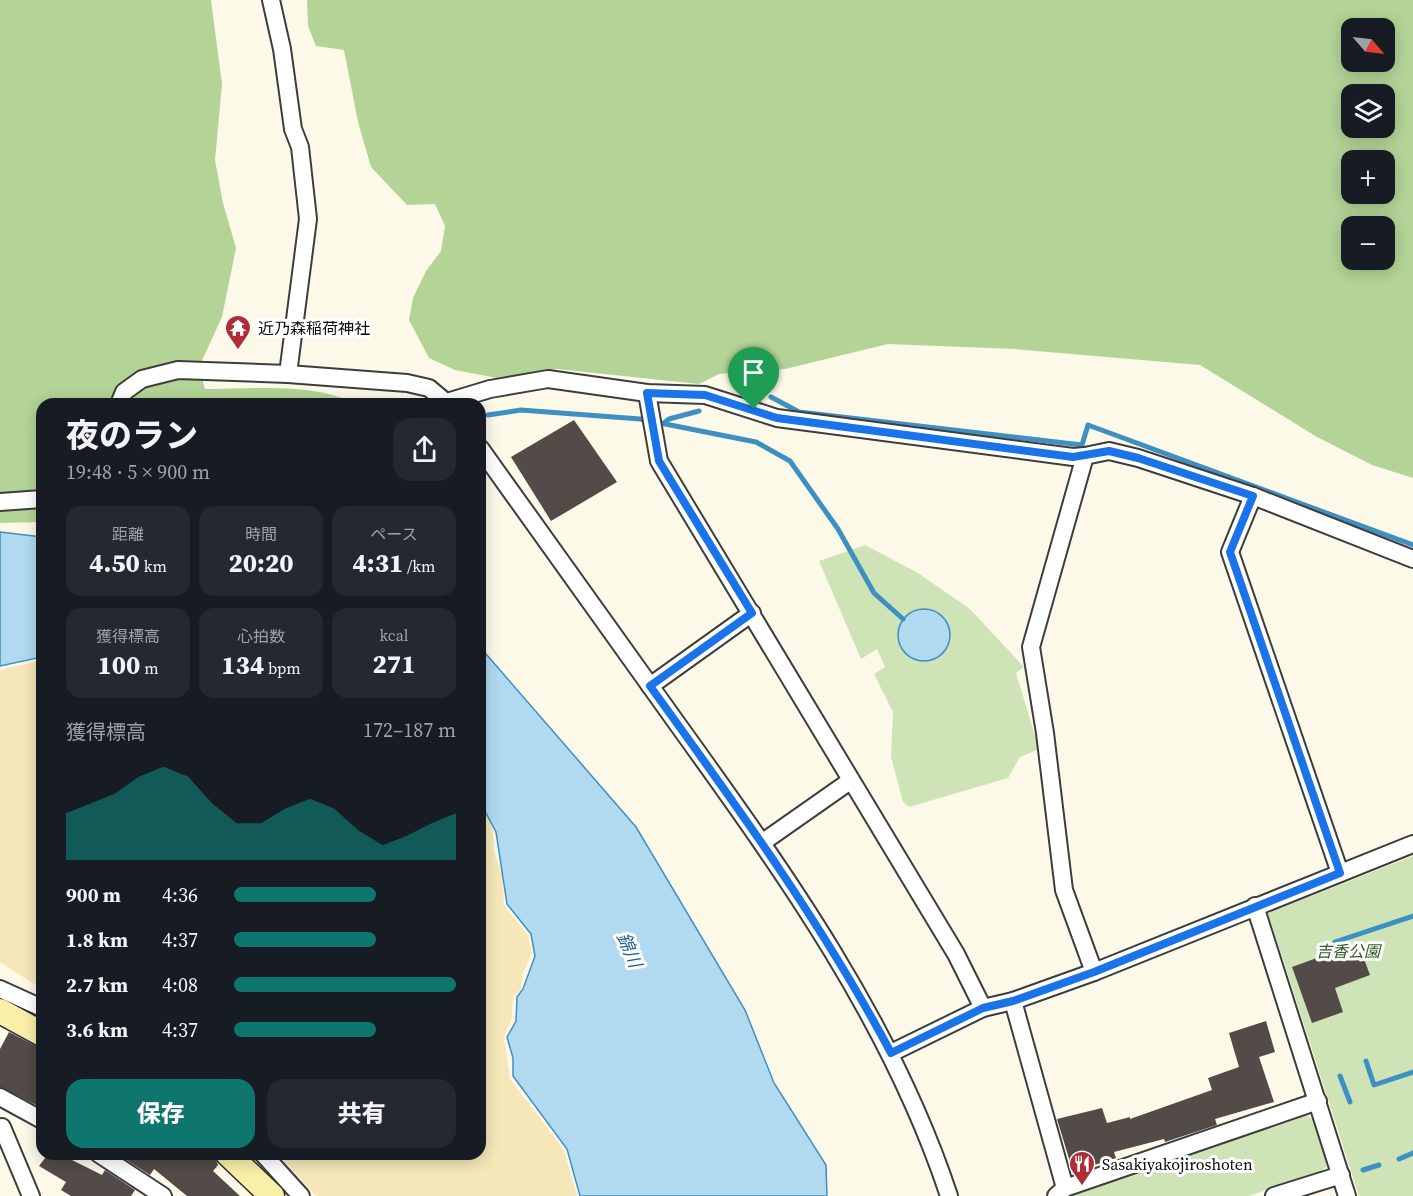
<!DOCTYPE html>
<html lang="ja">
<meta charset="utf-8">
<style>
:root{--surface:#171b24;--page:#242831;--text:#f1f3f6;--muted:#9ea1a6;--accent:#0f766e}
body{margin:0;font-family:"Source Serif 4","Noto Sans JP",serif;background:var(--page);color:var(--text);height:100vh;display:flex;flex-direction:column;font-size:22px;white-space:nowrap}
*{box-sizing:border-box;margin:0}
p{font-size:20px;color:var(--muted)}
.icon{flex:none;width:33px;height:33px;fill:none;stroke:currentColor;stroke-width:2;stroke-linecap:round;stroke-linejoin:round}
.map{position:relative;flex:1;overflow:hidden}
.drawer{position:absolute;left:36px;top:398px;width:450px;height:762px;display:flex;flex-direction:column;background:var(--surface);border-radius:18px;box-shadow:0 3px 15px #0003}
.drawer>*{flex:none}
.needle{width:39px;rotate:118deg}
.buttons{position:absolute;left:1341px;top:18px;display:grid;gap:12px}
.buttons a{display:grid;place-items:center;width:54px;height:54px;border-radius:12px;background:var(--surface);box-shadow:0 3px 15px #0003;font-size:30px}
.pin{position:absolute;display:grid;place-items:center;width:51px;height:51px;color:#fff;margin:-62px -26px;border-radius:50% 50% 50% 0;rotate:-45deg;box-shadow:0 0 6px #0007}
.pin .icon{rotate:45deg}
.round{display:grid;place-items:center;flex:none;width:63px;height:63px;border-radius:18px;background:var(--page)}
.head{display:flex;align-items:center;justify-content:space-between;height:102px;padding:0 30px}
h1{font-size:33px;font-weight:800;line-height:45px}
.metrics{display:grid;grid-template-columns:repeat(3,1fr);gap:9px;height:102px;padding:6px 30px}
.metrics div{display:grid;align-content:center;border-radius:15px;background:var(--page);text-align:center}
.metrics b{font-size:26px;font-weight:800}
.metrics small{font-size:16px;font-weight:400}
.metrics p{font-size:16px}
.chart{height:168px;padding:12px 30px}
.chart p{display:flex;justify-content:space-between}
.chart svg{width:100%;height:108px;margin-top:6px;fill:var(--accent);opacity:.7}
.cta{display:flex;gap:12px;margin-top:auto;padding:12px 30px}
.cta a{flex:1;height:69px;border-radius:18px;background:var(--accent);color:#fff;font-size:24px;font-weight:800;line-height:69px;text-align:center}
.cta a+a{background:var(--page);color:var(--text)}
ul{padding:0 30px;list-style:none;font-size:20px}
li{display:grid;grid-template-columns:96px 72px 1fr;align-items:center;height:45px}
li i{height:15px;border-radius:8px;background:var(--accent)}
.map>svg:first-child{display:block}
</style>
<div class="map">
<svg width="1413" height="1196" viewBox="0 0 1413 1196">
<rect width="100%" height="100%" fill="#fdf9e9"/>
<!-- green -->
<g fill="#cfe4b6">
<polygon points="865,545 918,573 970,609 1024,667 1016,673 1039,749 1020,757 1008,778 909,807 903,802 891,757 893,712 874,674 885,667 877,649 861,659 819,561"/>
<polygon points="1413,856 1413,1196 1359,1196 1268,913"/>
<polygon points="1305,1115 1314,1119 1328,1164 1321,1172 1249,1196 1072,1196"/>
</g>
<!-- forest -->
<g fill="#b3d496" fill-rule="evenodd">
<path d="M0,0h211l11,84 -7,76 8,43 13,45 -14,69 -23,50 6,22c46,0 107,-7 149,14l-312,1v118l-42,1z"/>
<path d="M307,0h1106v478l-41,-13 -55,-28 -117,-72 -186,-16 -126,-5 -103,25 -66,5 -20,10 -142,-15 -55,10 -47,-9 -26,-12 -20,-38 4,-22 13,-27 15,-20 4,-25 -10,-22 -28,1 -36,-38 -13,-45 -14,-72 -28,-4 -8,-20zM1352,28h32v34h-32zM1352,94h32v34h-32zM1352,160h32v34h-32zM1352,226h32v34h-32z"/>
</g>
<!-- sand -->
<g fill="#f6e7b8">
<polygon points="42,660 42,989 0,962 0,670"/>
<polygon points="480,806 489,819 493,832 494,851 502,875 504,906 528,935 532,953 522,976 521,989 513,997 512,1018 504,1037 510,1079 564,1150 577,1196 316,1196 278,1154 480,1154"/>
</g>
<!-- water -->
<g fill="#b1daf1" stroke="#3e90c2" stroke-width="1.5">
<polygon points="0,532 42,537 42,657 0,666"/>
<circle cx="924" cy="635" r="26"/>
<polygon points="480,647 636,827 745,1010 774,1083 826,1165 827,1196 580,1196 567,1149 513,1076 513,1058 507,1037 516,1021 517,997 523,989 535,956 531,934 507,904 496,832 480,802"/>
</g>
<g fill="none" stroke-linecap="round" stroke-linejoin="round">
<!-- stream -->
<g stroke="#3e90c2" stroke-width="5">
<polyline points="771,397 799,412 1082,445 1088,425 1413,545"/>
<polyline points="488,415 521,410 640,419 756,442 790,461 838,529 874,593 903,619"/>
<polyline points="664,423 669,419 699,411"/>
<polyline points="1335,942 1413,916"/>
<polyline points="1366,1061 1374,1085 1413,1072"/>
<polyline points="1340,1076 1350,1102"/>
<polyline points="1399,1159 1413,1153"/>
<polyline points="1363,1170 1379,1165"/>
</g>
</g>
<!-- building -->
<g fill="#524b47">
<polygon points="574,420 617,482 551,521 511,457"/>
<polygon points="1358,943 1370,975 1335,988 1343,1012 1312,1023 1292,967"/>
<polygon points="1266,1021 1275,1052 1259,1057 1274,1102 1215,1119 1217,1125 1165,1142 1164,1139 1114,1152 1116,1158 1073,1172 1057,1119 1102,1108 1107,1123 1130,1117 1130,1119 1212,1090 1208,1078 1239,1067 1229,1033"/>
<polygon points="9,1032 42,1049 42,1108 0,1087 0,1049"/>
<polygon points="48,1154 73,1154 70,1159 102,1175 105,1170 135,1190 131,1196 71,1196 61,1190 66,1182 39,1166"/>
<polygon points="117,1154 214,1154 218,1165 213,1171 240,1196 187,1196 154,1169 150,1175"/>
</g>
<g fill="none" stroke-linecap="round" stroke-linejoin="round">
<defs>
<g id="minor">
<polyline points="271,0 282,49 293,129 300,147 308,219 288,374"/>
<polyline points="647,393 659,461 956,954 983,1008"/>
<polyline points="447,402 490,389 548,379 647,393 705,395 777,418 1073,457 1085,456"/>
<polyline points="119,404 124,392 142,379 178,370 288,374 407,383 429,388 448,404"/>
<path d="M480,448c67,93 133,187 201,281 105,146 211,294 268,467"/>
<polyline points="1253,496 1230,552 1340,873"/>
<polyline points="0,502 42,499"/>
<polyline points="650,686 752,613"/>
<polyline points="763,842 850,781"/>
<polyline points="1255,906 1347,1196"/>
<polyline points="1094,972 1064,890 1045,733 1031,647 1085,456 1109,451 1138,458 1253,496 1413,559"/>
<polyline points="0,989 42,1008"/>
<polyline points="1013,1001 1065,1188"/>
<polyline points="891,1053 983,1008 1013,1001 1094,972 1413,844"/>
<polyline points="0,1097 42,1120"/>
<polyline points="2,1127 31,1196"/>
<polyline points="99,1154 163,1196"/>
<polyline points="263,1154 301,1196"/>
<polyline points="1056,1196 1065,1188 1318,1101"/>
<polyline points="1274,1196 1341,1175"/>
</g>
<g id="secondary">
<polyline points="0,1011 42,1034"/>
<polyline points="228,1154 272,1196"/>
</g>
</defs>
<!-- minor casing -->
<use href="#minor" stroke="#3d3d3d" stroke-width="20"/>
<!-- secondary casing -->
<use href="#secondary" stroke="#2c2c2c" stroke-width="27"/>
<!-- minor -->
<use href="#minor" stroke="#fff" stroke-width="16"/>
<!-- secondary -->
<use href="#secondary" stroke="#f9efa8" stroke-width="24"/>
</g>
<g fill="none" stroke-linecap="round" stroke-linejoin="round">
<defs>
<path id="route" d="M647,393l58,2 72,23 296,39 36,-6 29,7 115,38 -23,56 110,321 -246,99 -81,29 -30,7 -92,45c-69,-130 -155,-248 -241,-367l102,-73 -93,-152z"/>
</defs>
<!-- route casing -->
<use href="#route" stroke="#fff" stroke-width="12"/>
<!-- route -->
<use href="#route" stroke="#1a73e8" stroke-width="8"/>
</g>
<!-- icons -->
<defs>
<symbol id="temple-pin" viewBox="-11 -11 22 30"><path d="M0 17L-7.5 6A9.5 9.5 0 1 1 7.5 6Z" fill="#af2d36" stroke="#fff"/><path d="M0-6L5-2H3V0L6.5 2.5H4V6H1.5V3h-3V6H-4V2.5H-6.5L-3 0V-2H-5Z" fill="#fff"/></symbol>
<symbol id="restaurant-pin" viewBox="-11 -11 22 30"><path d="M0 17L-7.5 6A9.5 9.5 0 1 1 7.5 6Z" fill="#af2d36" stroke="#fff"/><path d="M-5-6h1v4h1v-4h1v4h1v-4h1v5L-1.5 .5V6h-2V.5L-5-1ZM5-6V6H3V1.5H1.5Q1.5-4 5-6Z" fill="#fff"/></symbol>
</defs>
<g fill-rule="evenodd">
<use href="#temple-pin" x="223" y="313" width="30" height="40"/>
<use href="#restaurant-pin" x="1067" y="1149" width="30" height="40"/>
</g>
<g text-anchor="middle" stroke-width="6" stroke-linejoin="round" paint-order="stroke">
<!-- poi labels -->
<g font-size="16" fill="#0a0a0a" stroke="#fff" text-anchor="start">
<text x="258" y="334">近乃森稲荷神社</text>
<text x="1102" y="1170">Sasakiyakojiroshoten</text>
</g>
<!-- park labels -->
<g font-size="16" font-style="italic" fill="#2e5c20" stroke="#fff">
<text x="1348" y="957">吉香公園</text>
</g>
<!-- water labels -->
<g font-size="18" font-style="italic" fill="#1e6191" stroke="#fff">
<text transform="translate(629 950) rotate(67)" y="6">錦川</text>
</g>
</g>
</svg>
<div class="buttons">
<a><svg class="needle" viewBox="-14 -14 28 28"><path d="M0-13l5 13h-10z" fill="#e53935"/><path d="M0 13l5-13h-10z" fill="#9ea1a6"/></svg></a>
<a><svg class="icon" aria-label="layers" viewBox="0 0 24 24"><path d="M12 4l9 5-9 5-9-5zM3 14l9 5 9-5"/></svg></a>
<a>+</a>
<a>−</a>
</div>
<div class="pin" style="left:754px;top:409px;background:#1e9e55"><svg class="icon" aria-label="arrive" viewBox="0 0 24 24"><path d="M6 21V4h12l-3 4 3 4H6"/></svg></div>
<section class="drawer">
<div class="head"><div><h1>夜のラン</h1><p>19:48 · 5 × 900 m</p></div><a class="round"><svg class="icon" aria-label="share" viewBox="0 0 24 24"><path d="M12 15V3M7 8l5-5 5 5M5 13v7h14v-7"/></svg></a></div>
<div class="metrics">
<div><p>距離</p><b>4.50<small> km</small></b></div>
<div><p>時間</p><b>20:20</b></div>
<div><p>ペース</p><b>4:31<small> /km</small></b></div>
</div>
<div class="metrics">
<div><p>獲得標高</p><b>100<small> m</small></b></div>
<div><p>心拍数</p><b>134<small> bpm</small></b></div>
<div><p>kcal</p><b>271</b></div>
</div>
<div class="chart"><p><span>獲得標高</span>172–187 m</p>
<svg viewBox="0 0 160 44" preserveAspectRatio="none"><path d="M0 44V25L10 21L20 17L30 10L40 6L50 10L60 21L70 29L80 29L90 23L100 19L110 23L120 32L130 38L140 34L150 29L160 25V44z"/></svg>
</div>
<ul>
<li><b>900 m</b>4:36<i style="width:64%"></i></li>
<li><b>1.8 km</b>4:37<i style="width:64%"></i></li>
<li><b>2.7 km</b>4:08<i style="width:100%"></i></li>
<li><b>3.6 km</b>4:37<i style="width:64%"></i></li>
</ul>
<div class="cta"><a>保存</a><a>共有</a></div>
</section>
</div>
